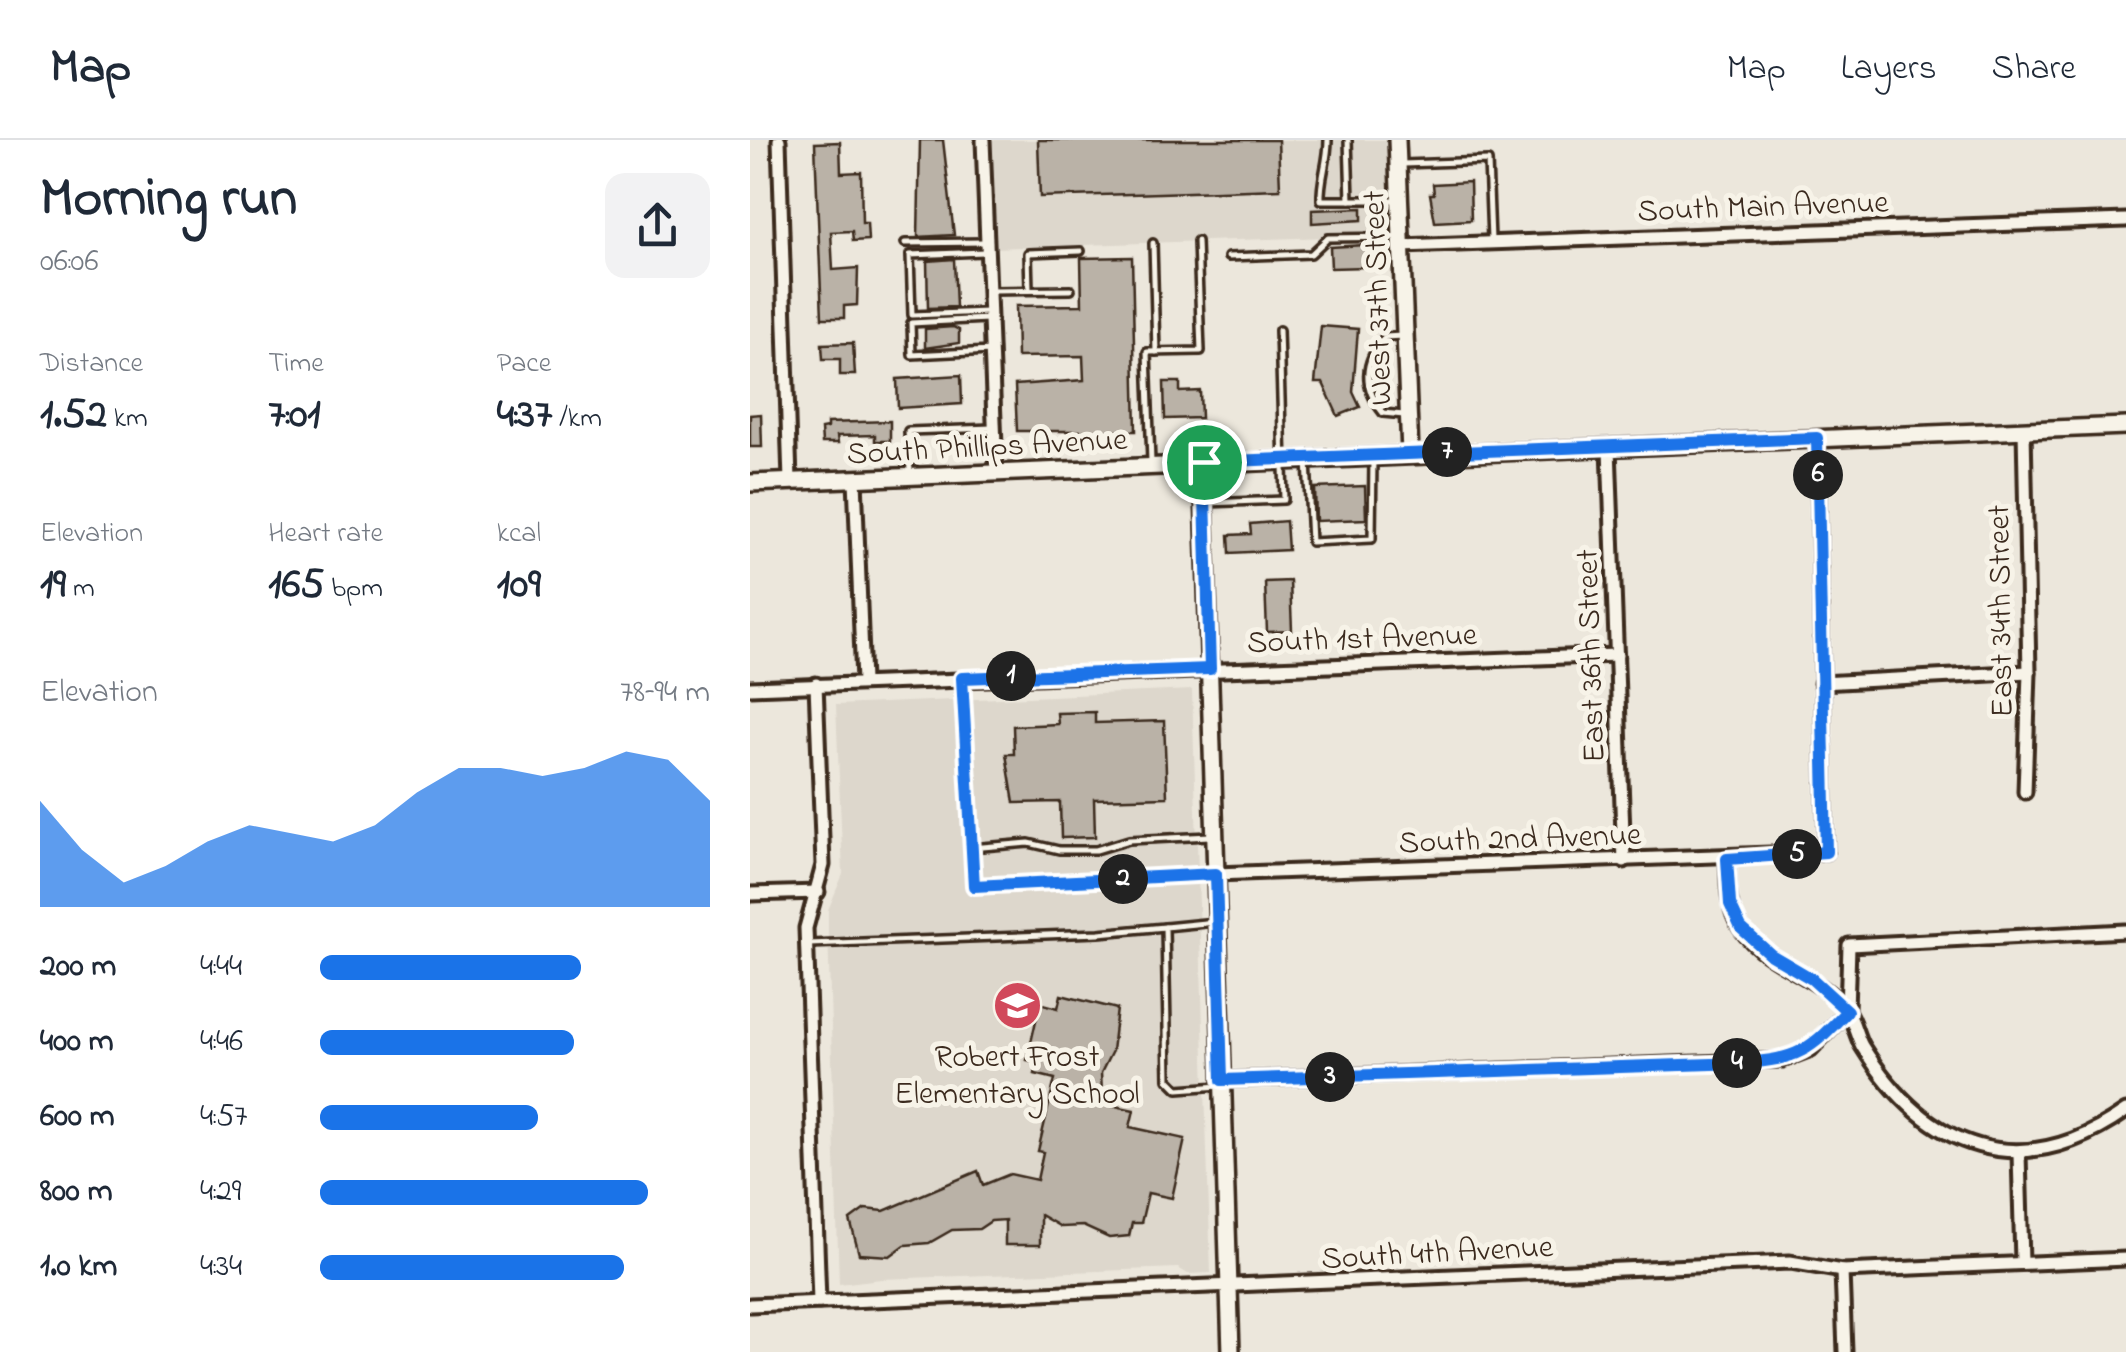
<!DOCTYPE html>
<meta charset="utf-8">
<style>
:root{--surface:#fff;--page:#f2f2f3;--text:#1f2937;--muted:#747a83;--line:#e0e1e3;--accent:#1a73e8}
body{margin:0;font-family:"Indie Flower",sans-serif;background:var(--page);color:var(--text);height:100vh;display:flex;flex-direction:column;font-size:38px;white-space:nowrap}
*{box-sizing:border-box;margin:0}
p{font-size:32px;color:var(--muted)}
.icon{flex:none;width:55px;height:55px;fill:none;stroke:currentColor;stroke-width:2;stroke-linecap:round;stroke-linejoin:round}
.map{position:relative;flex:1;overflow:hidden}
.details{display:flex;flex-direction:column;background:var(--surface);width:750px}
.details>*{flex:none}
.pin{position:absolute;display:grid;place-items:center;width:85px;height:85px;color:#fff;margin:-42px;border:5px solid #fff;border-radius:50%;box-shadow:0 2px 10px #0007}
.km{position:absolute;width:50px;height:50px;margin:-25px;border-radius:50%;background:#222;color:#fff;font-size:28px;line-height:50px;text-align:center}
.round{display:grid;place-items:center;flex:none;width:105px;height:105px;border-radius:20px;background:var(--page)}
.overview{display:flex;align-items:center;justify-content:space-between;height:170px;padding:0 40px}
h1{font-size:55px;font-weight:800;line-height:75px}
.metrics{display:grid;grid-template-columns:repeat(3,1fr);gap:15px;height:170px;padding:10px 40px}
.metrics div{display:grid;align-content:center}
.metrics b{font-size:42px;font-weight:800}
.metrics small{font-size:28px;font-weight:400}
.metrics p{font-size:28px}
.chart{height:280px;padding:20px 40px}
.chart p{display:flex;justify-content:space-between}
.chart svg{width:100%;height:180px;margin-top:10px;fill:var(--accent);opacity:.7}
ul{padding:0 40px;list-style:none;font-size:32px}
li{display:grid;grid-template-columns:160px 120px 1fr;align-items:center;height:75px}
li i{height:25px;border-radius:12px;background:var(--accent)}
header{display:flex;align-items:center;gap:60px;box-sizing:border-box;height:140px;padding:0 50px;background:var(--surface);border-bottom:2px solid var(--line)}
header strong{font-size:48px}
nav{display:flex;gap:55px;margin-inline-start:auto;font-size:35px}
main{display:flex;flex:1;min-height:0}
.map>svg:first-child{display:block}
</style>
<header>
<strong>Map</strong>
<nav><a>Map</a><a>Layers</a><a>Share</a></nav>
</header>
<main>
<section class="details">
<div class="overview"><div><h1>Morning run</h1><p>06:06</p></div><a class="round"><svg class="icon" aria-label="share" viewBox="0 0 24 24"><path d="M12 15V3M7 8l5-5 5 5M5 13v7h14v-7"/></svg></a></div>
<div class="metrics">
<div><p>Distance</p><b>1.52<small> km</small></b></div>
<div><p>Time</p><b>7:01</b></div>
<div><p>Pace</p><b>4:37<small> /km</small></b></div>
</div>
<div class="metrics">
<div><p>Elevation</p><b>19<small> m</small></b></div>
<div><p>Heart rate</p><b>165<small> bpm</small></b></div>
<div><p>kcal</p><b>109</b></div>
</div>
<div class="chart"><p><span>Elevation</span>78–94 m</p>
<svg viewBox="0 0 160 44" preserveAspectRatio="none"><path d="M0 44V18L10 30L20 38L30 34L40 28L50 24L60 26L70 28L80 24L90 16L100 10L110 10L120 12L130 10L140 6L150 8L160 18V44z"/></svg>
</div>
<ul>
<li><b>200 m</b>4:44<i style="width:67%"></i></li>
<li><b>400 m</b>4:46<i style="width:65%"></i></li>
<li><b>600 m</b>4:57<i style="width:56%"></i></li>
<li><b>800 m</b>4:29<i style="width:84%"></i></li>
<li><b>1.0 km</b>4:34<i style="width:78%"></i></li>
</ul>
</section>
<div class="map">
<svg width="1376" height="1212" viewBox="0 0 1376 1212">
<rect width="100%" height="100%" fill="#ece7dc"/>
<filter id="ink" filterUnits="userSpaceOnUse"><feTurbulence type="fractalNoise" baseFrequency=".01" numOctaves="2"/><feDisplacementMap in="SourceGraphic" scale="20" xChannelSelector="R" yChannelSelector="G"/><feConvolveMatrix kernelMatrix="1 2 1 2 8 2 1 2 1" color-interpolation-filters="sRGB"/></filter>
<g filter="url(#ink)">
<!-- built -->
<g fill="#ddd7cc">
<polygon points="239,0 640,0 643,95 243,108"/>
<polygon points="442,550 461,1133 438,1134 428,1128 131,1139 89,1144 78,791 78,770 93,734 86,565"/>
</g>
<!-- building -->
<g fill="#bab2a7" stroke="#3b2a1e" stroke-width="2.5">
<polygon points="170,0 193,0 204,95 168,97"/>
<polygon points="288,0 528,0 530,49 290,57"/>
<polygon points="90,2 91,33 111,32 112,83 117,83 118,100 103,101 102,91 81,92 83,130 108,128 107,165 94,166 94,178 72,178 65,3"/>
<polygon points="720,42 721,80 685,82 680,54 684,54 683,44"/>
<polygon points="612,68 612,80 562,83 562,70"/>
<polygon points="615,105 616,127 581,128 580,107"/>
<polygon points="382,117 386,291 267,291 265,245 334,240 333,216 267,217 266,166 332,165 331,118"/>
<polygon points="204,119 206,167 178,168 177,121"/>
<polygon points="571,186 608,189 603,252 610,267 588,276 573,243 565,243"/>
<polygon points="203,187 209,190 209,203 175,208 175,189"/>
<polygon points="103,203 105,235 90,235 90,219 73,219 72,204"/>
<polygon points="211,235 212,264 148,268 147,239"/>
<polygon points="414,242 430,242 430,252 450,251 451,278 415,279"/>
<polygon points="11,274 12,307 0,307 0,275"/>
<polygon points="140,281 140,301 125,301 125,295 87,296 88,303 72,303 71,289 77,288 77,283"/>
<polygon points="615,346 616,379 566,381 565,348"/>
<polygon points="536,381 538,410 480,413 479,395 501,394 500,384"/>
<polygon points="540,441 542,491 517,492 515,442"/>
<polygon points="345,572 345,583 414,581 417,657 344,659 345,697 311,698 310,662 264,663 256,614 264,614 263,586 308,584 307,573"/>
<polygon points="311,855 367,869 362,911 351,933 352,952 346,962 384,970 380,987 435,999 422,1058 398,1053 391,1083 382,1083 379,1096 359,1098 333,1086 311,1087 290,1075 290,1105 255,1105 255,1080 241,1081 229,1089 202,1090 179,1103 155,1105 140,1116 109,1114 100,1080 115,1069 134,1071 228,1031 233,1045 260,1034 287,1040 293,1012 288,1011 305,939 285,934 288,922 277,920 290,863 308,868"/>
</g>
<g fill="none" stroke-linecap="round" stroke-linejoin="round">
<defs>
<g id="lane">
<path d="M578,0c0,23 -8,39 -7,60h75"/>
<polyline points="598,0 600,60"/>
<polyline points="653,24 738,21 741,100"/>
<polyline points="155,103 234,102"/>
<polyline points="403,103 406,212"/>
<polyline points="234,112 160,115 162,175 237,172"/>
<polyline points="478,117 561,114 578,98 647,97"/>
<polyline points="279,150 278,113 331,111"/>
<polyline points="242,151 321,150"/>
<polyline points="237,179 161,183 162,215 241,211"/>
<path d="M652,196l-17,1c-22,25 -23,50 -2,76l21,2"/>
<polyline points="557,320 561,402 622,399 623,319"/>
<polyline points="401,322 397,212 451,211 447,101"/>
<polyline points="160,332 158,291 242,288"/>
<polyline points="457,363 534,360 529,190"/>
<polyline points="212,541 223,746 462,734"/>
<polyline points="221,708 279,703 309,710 346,710 379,700 460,696"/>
<polyline points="465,782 415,787 418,939 428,949 470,946"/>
<polyline points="59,804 349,793 415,787"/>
</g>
<g id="street">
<polyline points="29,0 40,341"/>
<polyline points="233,0 246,332"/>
<polyline points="651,106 1376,80"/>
<polyline points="1274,290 1279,532 1275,652"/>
<polyline points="859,308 874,721"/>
<polyline points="105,339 113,542"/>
<polyline points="1071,543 1279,532"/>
<polyline points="66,544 73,725 56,788 69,1162"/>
<polyline points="0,548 867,515"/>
<path d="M977,719c1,20 0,43 9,61 21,44 82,52 111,91 7,10 9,24 15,35 65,105 159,139 264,65"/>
<polyline points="466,734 1076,712 1067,298"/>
<polyline points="0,754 68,752"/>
<polyline points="1097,871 1099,805 1376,791"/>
<polyline points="472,940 1032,920 1061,909 1097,871"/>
<polyline points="1269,1014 1272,1122"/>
<polyline points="1092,1131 1095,1212"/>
<polyline points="0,1165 1040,1122 1092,1131 1376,1119"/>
</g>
<g id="secondary">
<polyline points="647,0 660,313"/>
<polyline points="453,322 481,1212"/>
<polyline points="0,343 1376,286"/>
</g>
</defs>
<!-- lane casing -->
<use href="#lane" stroke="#3b2a1e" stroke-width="12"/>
<!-- street casing -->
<use href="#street" stroke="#3b2a1e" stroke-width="19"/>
<!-- secondary casing -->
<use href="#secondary" stroke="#3b2a1e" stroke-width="22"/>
<!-- lane -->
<use href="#lane" stroke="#f7f3e8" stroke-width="5"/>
<!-- street -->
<use href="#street" stroke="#f7f3e8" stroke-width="11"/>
<!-- secondary -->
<use href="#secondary" stroke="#f7f3e8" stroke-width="15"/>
</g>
</g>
<g fill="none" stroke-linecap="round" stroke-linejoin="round" filter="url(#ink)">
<defs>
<path id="route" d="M1067,298l9,414 -99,7 3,45 11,24 30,27 41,24 35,32c-38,40 -48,48 -104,52l-521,17 -6,-206 -242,12 -12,-208 248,-9 -6,-207z"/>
</defs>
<!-- route casing -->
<use href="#route" stroke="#fff" stroke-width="20"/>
<!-- route -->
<use href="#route" stroke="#1a73e8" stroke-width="12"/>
</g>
<!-- icons -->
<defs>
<symbol id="school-disc" viewBox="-11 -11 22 22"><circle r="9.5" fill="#d1495b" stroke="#f7f3e8"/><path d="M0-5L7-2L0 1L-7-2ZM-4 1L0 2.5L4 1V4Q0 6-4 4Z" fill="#fff"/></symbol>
</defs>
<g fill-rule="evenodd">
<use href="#school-disc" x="240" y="838" width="55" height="55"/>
</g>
<g text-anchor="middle" stroke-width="10" stroke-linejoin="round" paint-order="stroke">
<!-- street labels -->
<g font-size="32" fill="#3b2a1e" stroke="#f7f3e8">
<text transform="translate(1013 65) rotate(-2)" y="11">South Main Avenue</text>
<text transform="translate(626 158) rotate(-92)" y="11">West 37th Street</text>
<text transform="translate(237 305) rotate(-3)" y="11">South Phillips Avenue</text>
<text transform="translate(1249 471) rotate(-91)" y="11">East 34th Street</text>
<text transform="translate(612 497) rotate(-2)" y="11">South 1st Avenue</text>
<text transform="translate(839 516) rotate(-92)" y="11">East 36th Street</text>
<text transform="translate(770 697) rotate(-2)" y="11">South 2nd Avenue</text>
<text transform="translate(687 1111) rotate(-3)" y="11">South 4th Avenue</text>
</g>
<!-- poi labels -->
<g font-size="32" fill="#3b2a1e" stroke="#f7f3e8">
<text x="267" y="926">Robert Frost<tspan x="267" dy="37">Elementary School</tspan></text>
</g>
</g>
</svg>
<div class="pin" style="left:454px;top:322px;background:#1e9e55"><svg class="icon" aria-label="arrive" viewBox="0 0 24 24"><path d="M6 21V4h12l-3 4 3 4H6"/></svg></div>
<b class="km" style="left:261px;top:536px">1</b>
<b class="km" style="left:373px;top:739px">2</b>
<b class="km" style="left:580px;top:937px">3</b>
<b class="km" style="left:987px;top:923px">4</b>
<b class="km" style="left:1047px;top:714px">5</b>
<b class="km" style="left:1068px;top:335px">6</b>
<b class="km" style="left:697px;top:312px">7</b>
</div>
</main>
